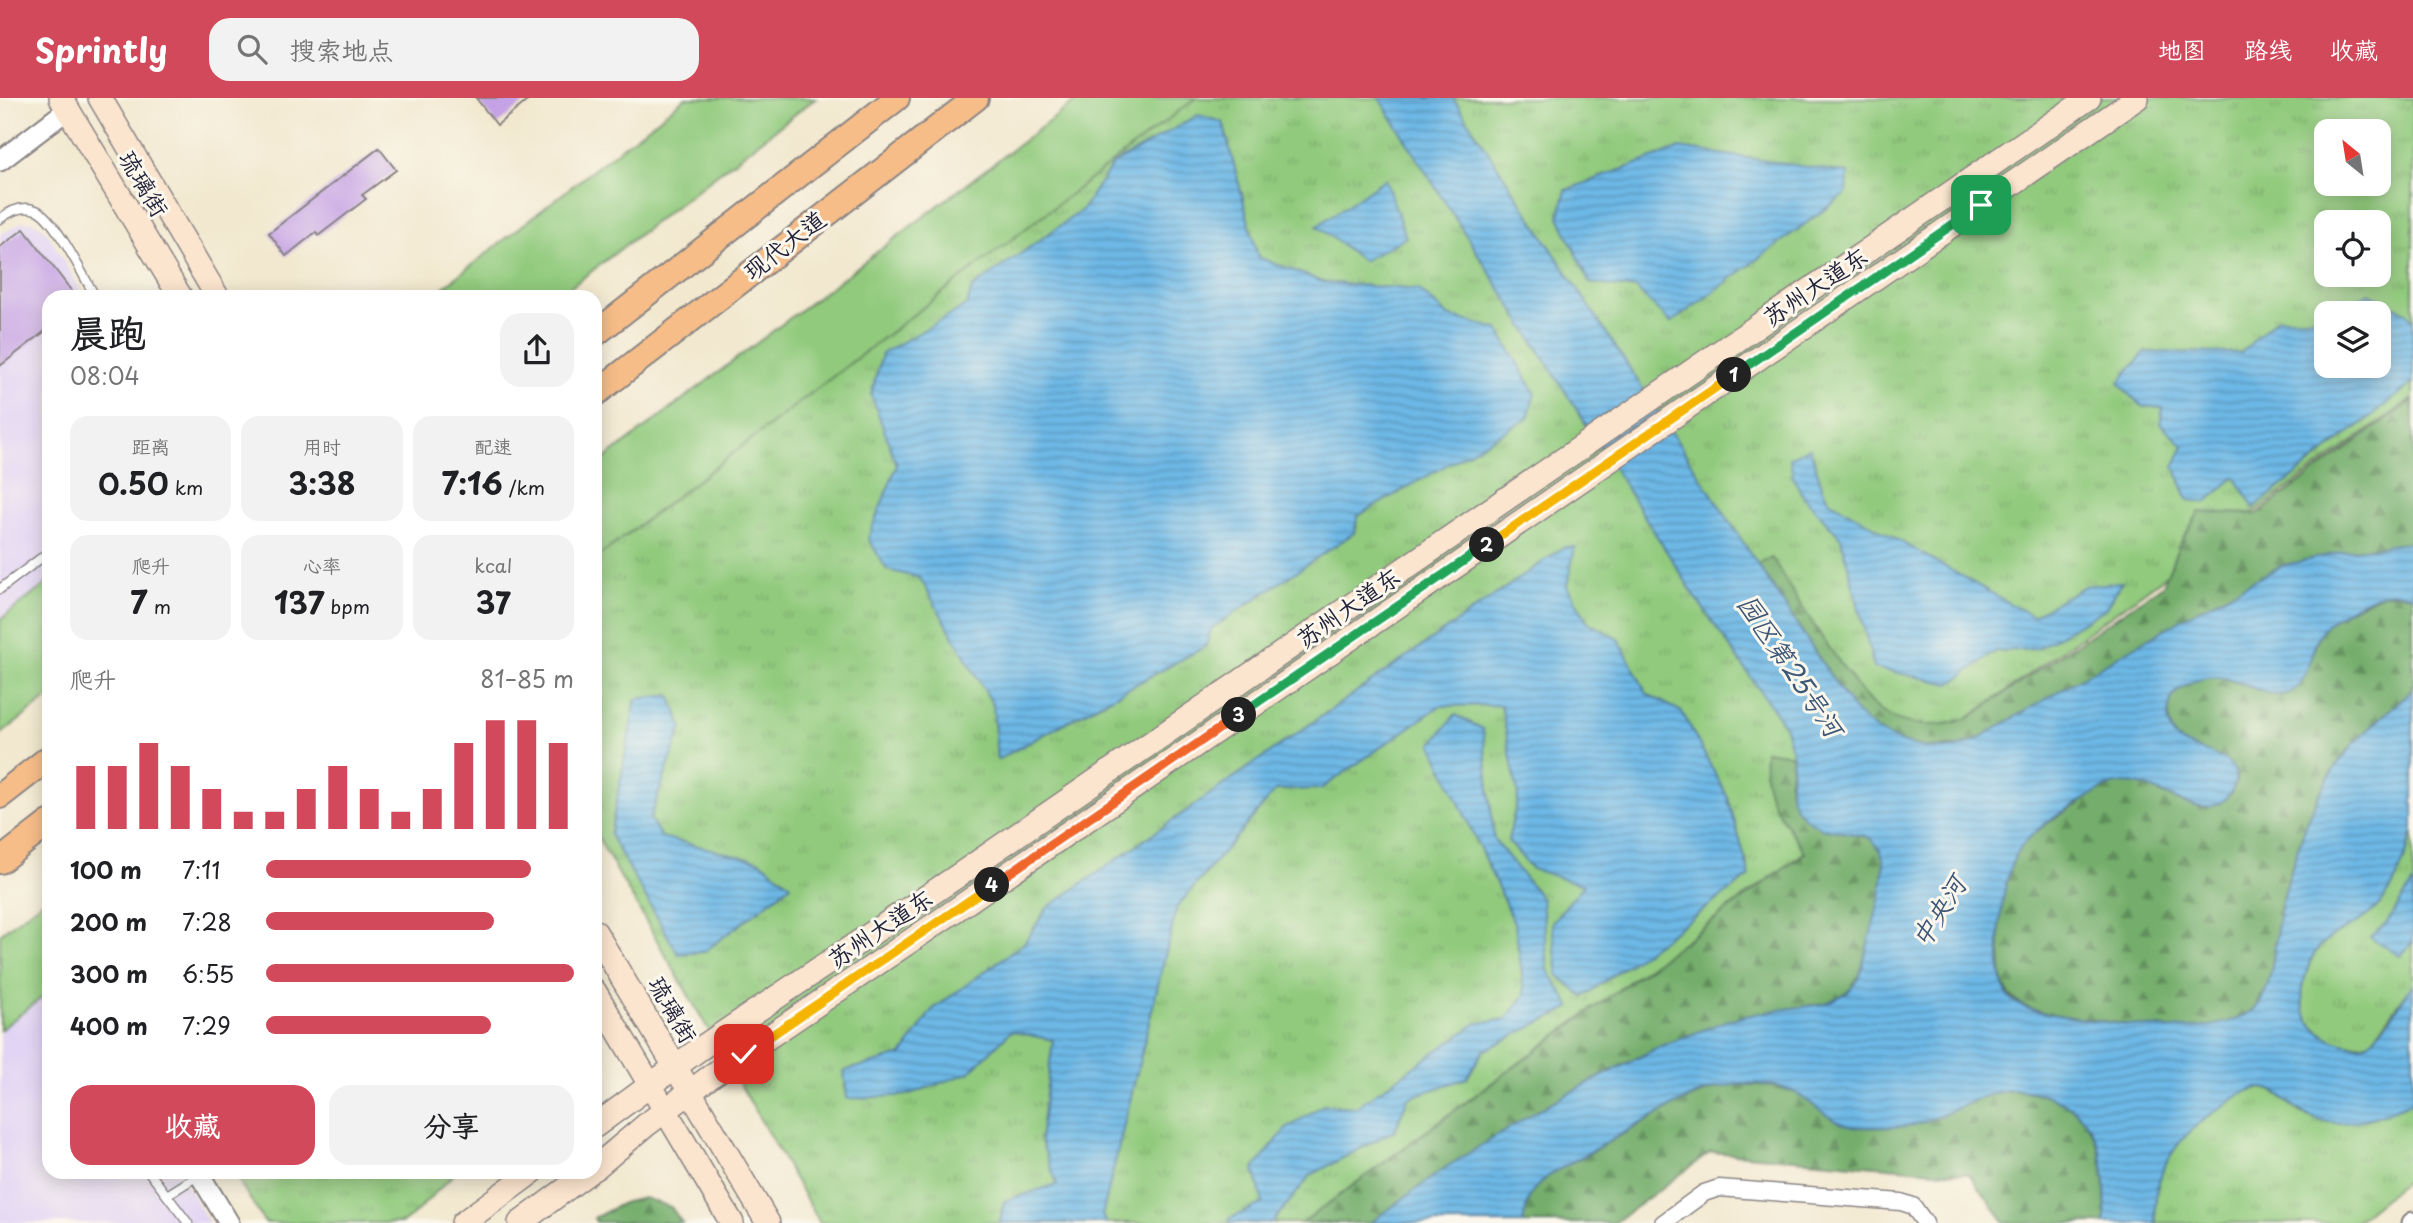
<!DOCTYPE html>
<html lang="zh">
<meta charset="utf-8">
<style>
:root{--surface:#fff;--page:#f2f2f2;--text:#202124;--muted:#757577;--accent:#d1495b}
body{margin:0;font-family:"Playpen Sans","LXGW WenKai TC",sans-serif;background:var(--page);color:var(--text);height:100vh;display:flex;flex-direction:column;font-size:26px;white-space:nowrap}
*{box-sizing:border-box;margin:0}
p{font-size:23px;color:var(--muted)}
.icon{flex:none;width:38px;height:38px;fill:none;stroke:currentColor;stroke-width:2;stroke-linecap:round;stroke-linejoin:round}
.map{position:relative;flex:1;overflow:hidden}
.sheet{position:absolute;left:42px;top:192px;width:560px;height:889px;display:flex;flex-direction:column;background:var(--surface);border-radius:21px;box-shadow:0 4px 18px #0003}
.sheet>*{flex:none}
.needle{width:46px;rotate:330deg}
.tools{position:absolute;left:2314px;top:21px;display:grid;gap:14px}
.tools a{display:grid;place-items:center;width:77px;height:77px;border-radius:14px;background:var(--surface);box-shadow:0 4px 18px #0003;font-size:35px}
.pin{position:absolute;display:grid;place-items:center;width:60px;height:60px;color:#fff;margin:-30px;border-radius:14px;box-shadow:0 4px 10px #0006}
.km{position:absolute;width:35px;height:35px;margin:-18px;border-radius:50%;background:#222;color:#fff;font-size:19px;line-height:35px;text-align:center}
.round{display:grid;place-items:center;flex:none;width:74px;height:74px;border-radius:21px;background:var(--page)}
.summary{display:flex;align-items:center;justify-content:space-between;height:119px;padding:0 28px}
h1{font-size:38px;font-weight:700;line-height:52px}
.metrics{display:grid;grid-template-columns:repeat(3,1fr);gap:10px;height:119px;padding:7px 28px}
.metrics div{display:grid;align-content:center;border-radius:18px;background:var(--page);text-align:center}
.metrics b{font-size:30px;font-weight:700}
.metrics small{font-size:19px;font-weight:400}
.metrics p{font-size:19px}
.chart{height:196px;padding:14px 28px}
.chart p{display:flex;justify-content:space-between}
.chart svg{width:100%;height:126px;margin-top:7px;stroke:var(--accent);stroke-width:6}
.cta{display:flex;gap:14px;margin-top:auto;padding:14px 28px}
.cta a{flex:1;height:80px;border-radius:21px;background:var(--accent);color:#fff;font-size:28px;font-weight:700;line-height:80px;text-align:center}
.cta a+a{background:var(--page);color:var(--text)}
ul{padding:0 28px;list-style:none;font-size:23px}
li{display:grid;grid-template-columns:112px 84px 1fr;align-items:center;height:52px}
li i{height:18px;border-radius:9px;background:var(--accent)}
header{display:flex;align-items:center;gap:42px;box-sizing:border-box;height:98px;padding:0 35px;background:var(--accent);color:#fff}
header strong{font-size:33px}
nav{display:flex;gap:38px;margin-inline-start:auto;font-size:24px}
.search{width:490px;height:63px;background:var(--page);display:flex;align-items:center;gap:18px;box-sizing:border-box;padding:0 24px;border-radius:21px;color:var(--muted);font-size:26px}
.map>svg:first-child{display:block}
</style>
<header>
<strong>Sprintly</strong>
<div class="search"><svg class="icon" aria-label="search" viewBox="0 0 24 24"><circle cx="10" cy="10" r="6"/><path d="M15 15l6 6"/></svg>搜索地点</div>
<nav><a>地图</a><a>路线</a><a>收藏</a></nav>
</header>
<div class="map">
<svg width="2413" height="1125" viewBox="0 0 2413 1125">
<defs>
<pattern id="grass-tufts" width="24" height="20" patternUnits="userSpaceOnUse" patternTransform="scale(1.75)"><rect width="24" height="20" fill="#91ca7d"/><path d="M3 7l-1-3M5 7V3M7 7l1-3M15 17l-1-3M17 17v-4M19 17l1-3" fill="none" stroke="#7dad6d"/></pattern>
<pattern id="forest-firs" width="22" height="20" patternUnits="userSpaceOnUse" patternTransform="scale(1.75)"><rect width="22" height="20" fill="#74ae6c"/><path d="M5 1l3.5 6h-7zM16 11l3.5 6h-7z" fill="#5f8d5a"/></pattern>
<pattern id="water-rules" width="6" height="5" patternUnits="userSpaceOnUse" patternTransform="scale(1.75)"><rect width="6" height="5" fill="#6db8e6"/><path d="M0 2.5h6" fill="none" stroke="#5995bc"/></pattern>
</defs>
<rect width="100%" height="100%" fill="#fbf7ec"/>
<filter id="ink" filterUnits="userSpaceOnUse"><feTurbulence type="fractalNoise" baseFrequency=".0143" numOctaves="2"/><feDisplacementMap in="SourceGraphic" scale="14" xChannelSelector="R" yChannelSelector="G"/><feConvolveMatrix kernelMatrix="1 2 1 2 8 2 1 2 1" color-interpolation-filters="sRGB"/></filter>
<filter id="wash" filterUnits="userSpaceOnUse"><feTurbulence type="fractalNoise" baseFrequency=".00686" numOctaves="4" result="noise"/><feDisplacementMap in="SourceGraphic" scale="28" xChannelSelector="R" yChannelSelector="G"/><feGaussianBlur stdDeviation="1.57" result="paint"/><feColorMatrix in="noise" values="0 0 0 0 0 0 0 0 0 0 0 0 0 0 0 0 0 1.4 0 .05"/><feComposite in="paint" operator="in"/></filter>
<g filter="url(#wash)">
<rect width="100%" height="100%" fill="#f2e8cf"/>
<!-- built -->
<g fill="#e1d4f4">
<polygon points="22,124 33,124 42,129 48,136 85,199 49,200 49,484 0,522 0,137"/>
<polygon points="49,894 49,1074 179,1075 209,1125 0,1125 0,932"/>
</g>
<!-- grass -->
<g fill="url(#grass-tufts)" stroke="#5a765c" stroke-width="2" fill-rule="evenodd">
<path d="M1193,0h1220v300l-443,319 -165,135 -503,371h-482l-225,-390v-274zM2326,33h52v53h-52zM2326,124h52v53h-52zM2326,215h52v53h-52z"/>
<path d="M2413,734v152l-42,58c-17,5 -38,2 -51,-10 -8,-7 -16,-16 -18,-27 -3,-17 6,-48 19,-60 14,-14 35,-20 50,-33 23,-20 33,-52 42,-80z"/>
<path d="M2258,990c24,1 26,16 45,26 37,19 75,-1 110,-13v74l-59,48h-198c-6,-55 24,-90 68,-117 10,-7 21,-15 34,-18z"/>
<polygon points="234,1075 455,1075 413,1117 402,1125 265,1125"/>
</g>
<!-- forest -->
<g fill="url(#forest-firs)" stroke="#4b6854" stroke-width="2">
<path d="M2413,302v142l-71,10 -61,14 -94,50 -205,122c-37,18 -84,10 -116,-15 -17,-15 -29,-38 -41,-56 -22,-34 -45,-69 -67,-103l14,-6c23,39 47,77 74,113 11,15 20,30 36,41 26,17 60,16 88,5l193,-132 16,-40 20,-33 58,2z"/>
<path d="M2396,495l17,3v93c-22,20 -46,39 -66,62 -34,41 -54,108 -67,160 -6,27 -5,84 -29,100 -43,30 -122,13 -171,7 -30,-4 -71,-6 -78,-40 -4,-41 -7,-102 21,-134 14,-16 34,-27 52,-38 16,-10 32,-24 52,-24 31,1 60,35 91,21 8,-3 14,-12 17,-19 13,-37 -69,-21 -66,-69 0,-7 0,-14 5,-20 4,-5 11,-9 17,-12 35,-19 63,16 97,10l14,-12 18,-48 7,-9 17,-12 25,-12 14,-6z"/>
<path d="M1765,653l28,4c-1,12 -5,27 -3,38 1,5 6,10 8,14 24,41 77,10 86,51 5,26 -18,93 -25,121l-8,10 -19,13 -91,15 -82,30 -48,24 -59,31 -104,64 -78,57h-68l503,-370c-24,-39 -44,-52 -40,-102z"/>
<path d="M1731,987c21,0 43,-2 63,7 28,11 37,34 71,35 34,2 61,-6 93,-19 13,-5 26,-13 40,-16 15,-4 32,-1 47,3 59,17 62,76 60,128h-100l-36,-49 -258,-22 -97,71h-91c4,-26 7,-34 28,-49l130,-72 32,-13z"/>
<polygon points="644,1100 671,1109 682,1125 596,1124 594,1120 625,1104"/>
</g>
<!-- park -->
<g fill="#91ca7d" stroke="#5a765c" stroke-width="2">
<polygon points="685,0 816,0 558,199 431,199"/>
<polygon points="1080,0 1196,0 595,461 595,368"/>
<polygon points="49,484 49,599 0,637 0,522"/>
<polygon points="49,798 49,894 0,932 0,836"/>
</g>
<!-- water -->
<g fill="url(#water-rules)" stroke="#486d90" stroke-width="2" fill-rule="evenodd">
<path d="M1379,0h74l386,591c9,11 16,24 27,33 27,22 70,34 103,22l218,-128 94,-50 61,-14 71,-10v54c-7,-2 -14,-4 -21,-4 -19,1 -62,25 -72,41 -11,18 -10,51 -31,60 -30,11 -58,-33 -102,-8 -8,5 -15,9 -17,19 -11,46 29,40 55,56 18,11 10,33 -5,43 -33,19 -71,-36 -116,-15 -28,17 -66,34 -85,62 -18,24 -30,126 -9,148 14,14 42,16 60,19 50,7 139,24 182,-6 23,-17 22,-74 28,-100 14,-53 32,-119 68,-160 19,-23 43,-42 65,-62v142c-7,25 -16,55 -33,73 -34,37 -66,20 -77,84 -2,15 0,27 11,39 8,8 17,13 28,16 6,1 15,4 21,2 16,-3 40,-47 50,-61v118c-33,15 -80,33 -113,9 -14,-9 -23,-24 -41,-23 -13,1 -24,11 -34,17 -44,27 -75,63 -69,118h-51c2,-57 0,-111 -63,-129 -15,-4 -33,-6 -47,-1 -33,10 -65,33 -100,34 -21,0 -44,3 -62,-8 -18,-10 -29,-25 -49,-31 -17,-5 -41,-5 -58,-2 -20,3 -41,14 -59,23 -39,21 -77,43 -116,65 -22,16 -23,23 -28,49h-153l78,-57 104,-64 107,-55 72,-28 39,-8 54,-7 23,-11 12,-14 21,-82 4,-36 -4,-11 -8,-11 -7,-3 -44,-8 -16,-10 -10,-11 -5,-13 3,-39 -9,-30 -86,-124z"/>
<polygon points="1198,17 1223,24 1258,159 1323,184 1419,192 1448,218 1498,231 1535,295 1528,320 1358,418 1354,435 1211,531 1206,548 997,662 993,607 920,480 887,472 868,440 897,367 871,297 882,256 967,207 972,190 1082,112 1113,66"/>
<polygon points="1680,50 1848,75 1847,95 1671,225 1636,191 1590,185 1559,119 1566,92"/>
<polygon points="1385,81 1406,139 1363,163 1317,128"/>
<path d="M2369,195l37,19 7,9v62l-159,125 -19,-31 -29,25 -18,-2 -14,-33 10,-21 -24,-23 3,-15 -21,-2 -24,-23 27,-31 96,1 36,-35h36zM2378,215v53h-52v-53z"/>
<polygon points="1810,350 1824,394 1831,404 2032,518 2085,488 2122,484 2105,511 2036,551 1996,553 1951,586 1874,570 1841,440 1803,398 1793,379 1790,360"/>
<polygon points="1564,449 1575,449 1567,488 1588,524 1619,542 1647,596 1682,614 1728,700 1750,778 1583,899 1558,877 1552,824 1584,787 1532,771 1508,743 1518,698 1501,607 1440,608 1321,691 1276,692 1177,809 1102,1118 1107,1125 1000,1125 1004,1103 1057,1086 1040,1041 1053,942 1011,933 969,975 907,997 847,1001 844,973 902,957 932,912 1024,845 1047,810"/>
<polygon points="670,597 682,629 650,721 661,739 760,763 791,787 704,854 678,856 610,737 636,601"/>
<polygon points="1455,617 1483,631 1494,741 1542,801 1548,872 1571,909 1483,953 1467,980 1408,1000 1395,1032 1311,1077 1272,1125 1231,1125 1229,1121 1263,1105 1254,1071 1285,1032 1323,1007 1356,1009 1477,925 1507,921 1525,897 1515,827 1432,646"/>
<polygon points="2413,785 2413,844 2400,858 2370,839 2386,826"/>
</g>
<g id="blocks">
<!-- building -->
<g fill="#c5a2e5">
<polygon points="476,0 531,0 497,27"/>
<polygon points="379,50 396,72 362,97 366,101 318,138 316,134 286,158 269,135"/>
<polygon points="24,131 77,200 49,200 49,230 0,268 0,149"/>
</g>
</g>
</g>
<g filter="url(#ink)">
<use href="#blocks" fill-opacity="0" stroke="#8a8585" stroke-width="2"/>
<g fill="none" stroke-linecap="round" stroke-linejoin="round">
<defs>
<g id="service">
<path d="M0,121c10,-8 23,-14 36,-9 18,6 49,69 60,88"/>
<polyline points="0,491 49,454"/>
<polyline points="149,1074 188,1125"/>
<polyline points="167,1097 199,1077"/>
</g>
<polyline id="minor" points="1663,1125 1704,1095 1719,1090 1901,1104 1913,1108 1925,1125"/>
<g id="tertiary">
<polyline points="0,63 67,12"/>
<polyline points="198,1074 229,1125"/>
<polyline points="2412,1125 2413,1124"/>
</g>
<g id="secondary">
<polyline points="61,0 181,200"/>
<polyline points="100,0 218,200"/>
<polyline points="595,834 768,1125"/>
<polyline points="595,894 732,1125"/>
<polyline points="595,1028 698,952 959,777 2089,0"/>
<polyline points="595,1070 646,1027 714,976 922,835 2137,0"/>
<polyline points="463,1125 532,1074"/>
<polyline points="520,1125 589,1074"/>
</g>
<g id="primary">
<polyline points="595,236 897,0"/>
<polyline points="595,296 976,0"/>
<polyline points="0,698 49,660"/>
<polyline points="0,763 49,725"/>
</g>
</defs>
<!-- service casing -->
<use href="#service" stroke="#8a8585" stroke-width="11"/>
<!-- minor casing -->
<use href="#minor" stroke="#8a8585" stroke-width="19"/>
<!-- tertiary casing -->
<use href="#tertiary" stroke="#8a8585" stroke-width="23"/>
<!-- secondary casing -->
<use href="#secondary" stroke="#8a8585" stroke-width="26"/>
<!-- primary casing -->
<use href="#primary" stroke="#8a8585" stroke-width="28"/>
<!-- service -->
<use href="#service" stroke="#fff" stroke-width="8"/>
<!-- minor -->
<use href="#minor" stroke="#fff" stroke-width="16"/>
<!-- tertiary -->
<use href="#tertiary" stroke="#fff" stroke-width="19"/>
<!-- secondary -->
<use href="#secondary" stroke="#fce5cf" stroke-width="23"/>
<!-- primary -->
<use href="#primary" stroke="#f7bd88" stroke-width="24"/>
</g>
</g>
<g fill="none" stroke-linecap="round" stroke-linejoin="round" filter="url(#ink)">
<defs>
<polyline id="split-1" points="1734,277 1981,107"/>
<polyline id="split-2" points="1487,447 1734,277"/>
<polyline id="split-3" points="1239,617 1487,447"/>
<polyline id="split-4" points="992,787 1239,617"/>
<polyline id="split-5" points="744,956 992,787"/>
</defs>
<!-- split-1 casing -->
<use href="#split-1" stroke="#fff" stroke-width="14"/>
<!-- split-2 casing -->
<use href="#split-2" stroke="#fff" stroke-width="14"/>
<!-- split-3 casing -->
<use href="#split-3" stroke="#fff" stroke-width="14"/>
<!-- split-4 casing -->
<use href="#split-4" stroke="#fff" stroke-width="14"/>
<!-- split-5 casing -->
<use href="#split-5" stroke="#fff" stroke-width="14"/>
<!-- split-1 -->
<use href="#split-1" stroke="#22a559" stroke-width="9"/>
<!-- split-2 -->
<use href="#split-2" stroke="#f5b400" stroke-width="9"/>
<!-- split-3 -->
<use href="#split-3" stroke="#22a559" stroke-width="9"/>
<!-- split-4 -->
<use href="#split-4" stroke="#f0652b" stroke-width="9"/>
<!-- split-5 -->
<use href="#split-5" stroke="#f5b400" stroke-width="9"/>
</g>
<g text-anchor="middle" stroke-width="6" stroke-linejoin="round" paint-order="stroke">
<!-- street labels -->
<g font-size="24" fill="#22223b" stroke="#fbf7ec">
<text transform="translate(143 86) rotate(59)" y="8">琉璃街</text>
<text transform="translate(785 148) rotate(-38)" y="8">现代大道</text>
<text transform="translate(1816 189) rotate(-34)" y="8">苏州大道东</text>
<text transform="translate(1349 510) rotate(-35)" y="8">苏州大道东</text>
<text transform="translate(881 831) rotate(-34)" y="8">苏州大道东</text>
<text transform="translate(672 912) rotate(60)" y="8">琉璃街</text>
</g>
<!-- water labels -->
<g font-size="26" font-style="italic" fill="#3c5677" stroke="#fbf7ec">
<text transform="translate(1790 568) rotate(56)" y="9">园区第25号河</text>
<text transform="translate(1939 814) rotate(-58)" y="9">中央河</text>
</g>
</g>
</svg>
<div class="tools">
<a><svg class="needle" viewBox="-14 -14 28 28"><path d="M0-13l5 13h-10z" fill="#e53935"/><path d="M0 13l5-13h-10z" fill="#757577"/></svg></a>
<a><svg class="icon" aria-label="locate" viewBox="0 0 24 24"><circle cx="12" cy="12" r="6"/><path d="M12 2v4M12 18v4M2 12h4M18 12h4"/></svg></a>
<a><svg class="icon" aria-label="layers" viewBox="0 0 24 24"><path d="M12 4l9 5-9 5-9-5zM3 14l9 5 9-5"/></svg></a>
</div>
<div class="pin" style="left:1981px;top:107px;background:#1e9e55"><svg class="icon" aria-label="arrive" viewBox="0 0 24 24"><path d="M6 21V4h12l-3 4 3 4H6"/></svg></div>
<div class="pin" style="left:744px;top:956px;background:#d93025"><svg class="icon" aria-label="check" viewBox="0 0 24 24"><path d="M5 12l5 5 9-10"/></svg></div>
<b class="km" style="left:1734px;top:277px">1</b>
<b class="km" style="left:1487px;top:447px">2</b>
<b class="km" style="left:1239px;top:617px">3</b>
<b class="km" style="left:992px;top:787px">4</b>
<section class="sheet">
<div class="summary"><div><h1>晨跑</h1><p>08:04</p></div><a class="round"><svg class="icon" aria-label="share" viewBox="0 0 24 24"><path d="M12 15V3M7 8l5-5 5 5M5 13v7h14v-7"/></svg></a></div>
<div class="metrics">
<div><p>距离</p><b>0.50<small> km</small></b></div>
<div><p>用时</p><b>3:38</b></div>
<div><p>配速</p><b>7:16<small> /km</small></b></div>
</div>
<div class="metrics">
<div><p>爬升</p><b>7<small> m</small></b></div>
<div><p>心率</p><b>137<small> bpm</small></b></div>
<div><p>kcal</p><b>37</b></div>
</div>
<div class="chart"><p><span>爬升</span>81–85 m</p>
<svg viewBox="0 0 160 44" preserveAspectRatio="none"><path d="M5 44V22M15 44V22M25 44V14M35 44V22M45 44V30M55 44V38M65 44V38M75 44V30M85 44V22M95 44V30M105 44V38M115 44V30M125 44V14M135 44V6M145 44V6M155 44V14"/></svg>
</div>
<ul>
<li><b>100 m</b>7:11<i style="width:86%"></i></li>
<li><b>200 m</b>7:28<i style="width:74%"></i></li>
<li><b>300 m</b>6:55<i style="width:100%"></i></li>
<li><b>400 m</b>7:29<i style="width:73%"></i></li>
</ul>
<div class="cta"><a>收藏</a><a>分享</a></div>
</section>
</div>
